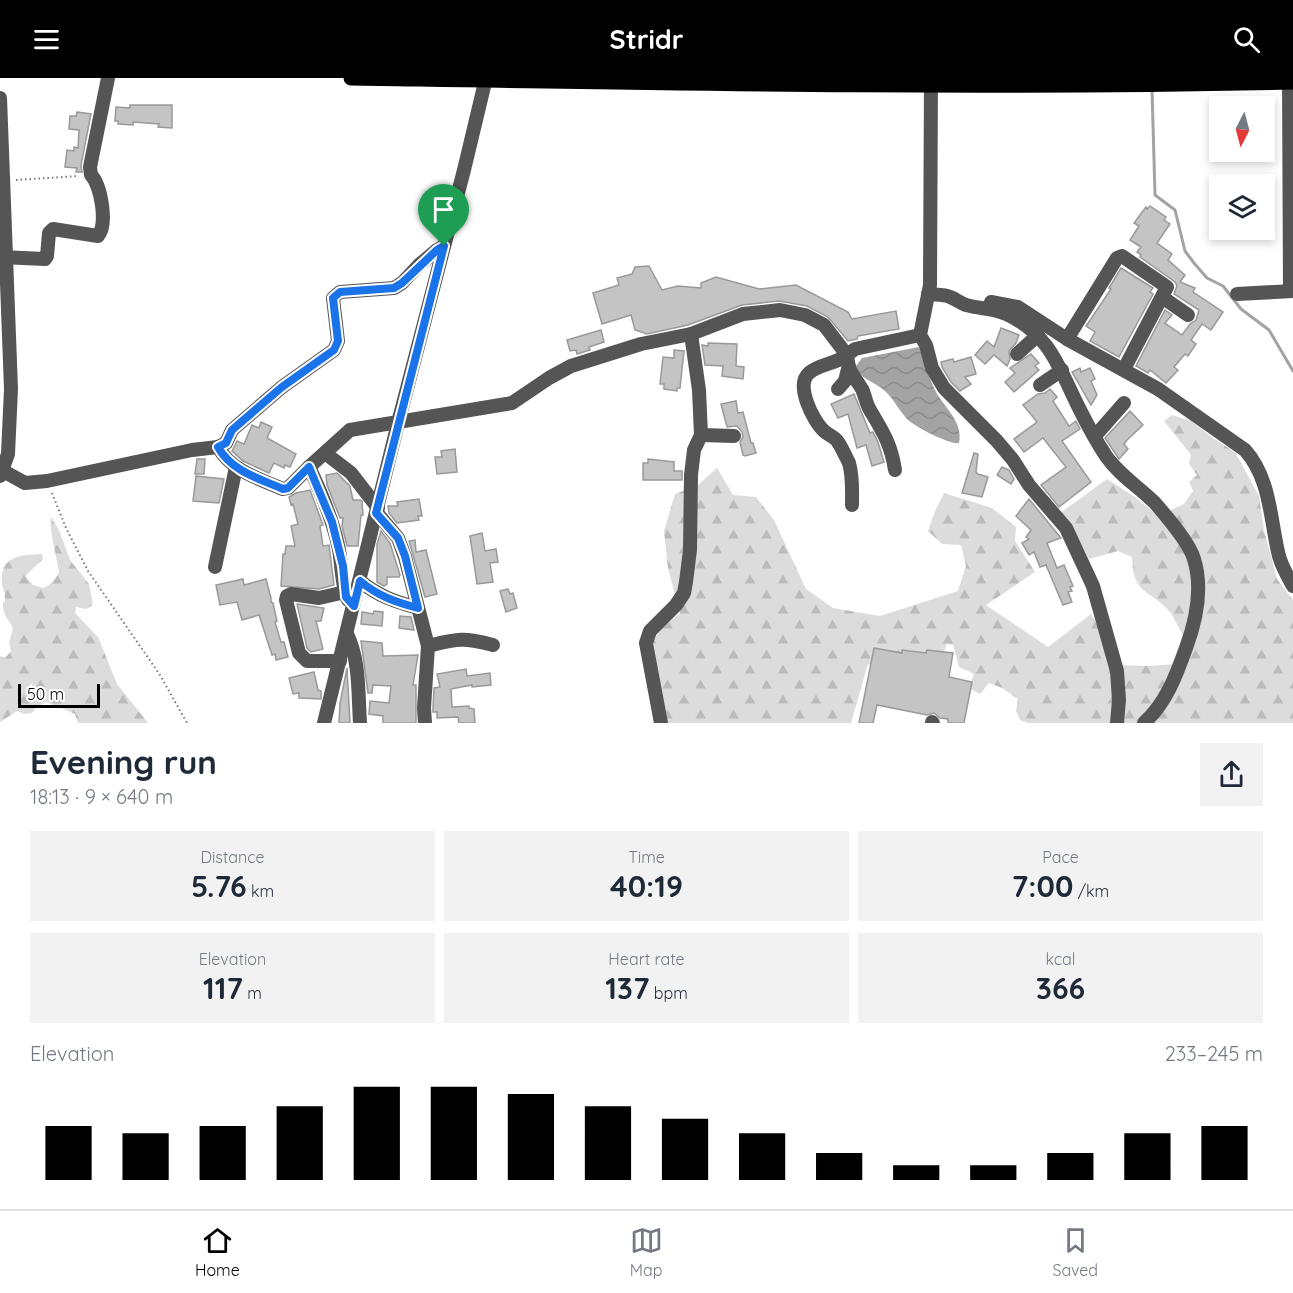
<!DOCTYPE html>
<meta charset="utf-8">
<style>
:root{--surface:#fff;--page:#f2f2f3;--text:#1f2937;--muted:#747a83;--line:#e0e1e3;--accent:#000}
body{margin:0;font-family:Quicksand,sans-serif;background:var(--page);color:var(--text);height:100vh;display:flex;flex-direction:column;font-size:22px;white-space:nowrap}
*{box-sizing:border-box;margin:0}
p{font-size:20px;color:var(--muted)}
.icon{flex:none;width:33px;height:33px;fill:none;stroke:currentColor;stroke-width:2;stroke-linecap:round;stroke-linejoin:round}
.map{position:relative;height:645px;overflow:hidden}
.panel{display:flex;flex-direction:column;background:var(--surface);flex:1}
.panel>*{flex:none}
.needle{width:39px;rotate:186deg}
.controls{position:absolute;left:1209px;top:18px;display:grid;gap:12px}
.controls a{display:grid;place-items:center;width:66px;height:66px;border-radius:0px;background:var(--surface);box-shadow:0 3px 9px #0003;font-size:30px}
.scale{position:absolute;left:18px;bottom:15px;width:82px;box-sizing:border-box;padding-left:6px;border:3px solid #000;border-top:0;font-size:16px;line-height:21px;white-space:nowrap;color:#000;-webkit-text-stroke:4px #fff;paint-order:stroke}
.pin{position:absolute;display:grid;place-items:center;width:51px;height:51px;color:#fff;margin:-62px -26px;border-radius:50% 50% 50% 0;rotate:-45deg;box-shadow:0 0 6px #0007}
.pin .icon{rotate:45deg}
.round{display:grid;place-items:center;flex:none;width:63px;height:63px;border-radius:0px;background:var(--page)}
.overview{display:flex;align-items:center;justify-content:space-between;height:102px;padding:0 30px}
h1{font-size:33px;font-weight:800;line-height:45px}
.stats{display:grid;grid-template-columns:repeat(3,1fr);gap:9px;height:102px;padding:6px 30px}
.stats div{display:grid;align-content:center;border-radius:0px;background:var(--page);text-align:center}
.stats b{font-size:30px;font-weight:800}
.stats small{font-size:16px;font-weight:400}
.stats p{font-size:16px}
.chart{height:168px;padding:12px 30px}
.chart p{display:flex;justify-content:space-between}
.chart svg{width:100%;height:108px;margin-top:6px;stroke:var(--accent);stroke-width:6}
header{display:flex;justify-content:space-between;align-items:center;height:78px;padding:0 30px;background:var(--accent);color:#fff;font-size:27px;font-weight:800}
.tabs{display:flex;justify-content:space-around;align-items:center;height:84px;border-top:2px solid var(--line);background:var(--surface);font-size:16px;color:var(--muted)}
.tabs a{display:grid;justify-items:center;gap:3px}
.tabs .active{color:var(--accent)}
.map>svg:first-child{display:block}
</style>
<header><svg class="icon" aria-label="menu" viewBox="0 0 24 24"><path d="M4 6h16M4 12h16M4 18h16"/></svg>Stridr<svg class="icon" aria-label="search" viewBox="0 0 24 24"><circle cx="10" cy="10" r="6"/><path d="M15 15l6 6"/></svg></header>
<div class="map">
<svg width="1293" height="645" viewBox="0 0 1293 645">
<defs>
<pattern id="forest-firs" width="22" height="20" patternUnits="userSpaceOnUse" patternTransform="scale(1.5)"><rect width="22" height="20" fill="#dcdcdc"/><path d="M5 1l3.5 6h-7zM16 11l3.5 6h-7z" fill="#bbb"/></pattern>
<pattern id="water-waves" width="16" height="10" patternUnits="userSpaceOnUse" patternTransform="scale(1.5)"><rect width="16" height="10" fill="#a3a3a3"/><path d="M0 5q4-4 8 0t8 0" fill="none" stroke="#8b8b8b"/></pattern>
</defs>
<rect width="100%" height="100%" fill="#fff"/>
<!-- forest -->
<g fill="url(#forest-firs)">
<path d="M1172,337l19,6 22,17 22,14 24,44 5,34 13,49 16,21v123h-265l-8,-3 -4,-9 2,-12 -16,-11 -13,-5 -9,11 -11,-6 5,-14 -15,-7 -6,-22 -6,-1 -4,10 -47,24 -28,-14 -17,59h-183l-15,-82 8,-12 19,-16 -12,-45 -4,-37 11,-37 23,-9 19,-17 16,27 23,2 18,23 32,69 27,19 47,8 78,-25 8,-25 -5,-21 -19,-1 -14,-13 7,-20 9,-18 48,15 24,19 -1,14 20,31 -49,33 62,42 43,-33 10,17 12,34 37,1 25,-2 9,-27c-5,-8 -9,-18 -14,-25 -19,-23 -37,-15 -38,-55l-14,-6 -29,8 -9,-17 -21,-28 48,-35 28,18 23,19 26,-12 9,-13 -4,-9 8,-7 -8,-11 2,-9 -27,-34z"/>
<path d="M51,439l8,13 11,30 19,24 4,21 -7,4 -10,-2 -1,6 23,24 19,47 31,39h-70l-3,-9 -29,-12 -9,5 -5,6 -7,1 -8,-3 -17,11v-66l5,2 6,-7 -2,-8 4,-15c-4,-7 -10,-14 -10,-22 0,-9 2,0 2,-9 0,-5 -3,-10 -3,-14 -2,-28 19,-28 40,-29l1,5 -18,17 8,9 11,3 9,-6 6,-9c-1,-12 -11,-47 -8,-56z"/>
</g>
<!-- water -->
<path fill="url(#water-waves)" d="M919,269l2,1c4,13 7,27 13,40 8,18 30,33 25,55 -9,2 -43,-16 -51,-23 -9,-9 -14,-21 -23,-29 -9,-8 -20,-11 -27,-19l-2,-6 6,-8z"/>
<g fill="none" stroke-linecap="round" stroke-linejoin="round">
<!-- stream -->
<polyline stroke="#a3a3a3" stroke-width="3" points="1152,11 1155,117 1175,132 1185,173 1194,185 1207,200 1223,208 1241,231 1269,252 1293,293"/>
</g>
<!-- building -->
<g fill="#c4c4c4" stroke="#999" stroke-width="1.5">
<polygon points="130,27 172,27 172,50 158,49 159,46 133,44 133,47 118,46 118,43 115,43 116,29 130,30"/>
<polygon points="77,34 91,36 81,87 82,94 76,94 77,90 65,89 67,72 74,73 74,69 78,70 79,52 69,51 70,38 76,38"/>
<polygon points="1150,128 1166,139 1164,142 1170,146 1157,165 1172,176 1168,182 1185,197 1180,204 1195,210 1193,214 1223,234 1211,252 1202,246 1191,262 1196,266 1188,278 1185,276 1174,289 1178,292 1166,305 1150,292 1148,295 1136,288 1165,232 1172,237 1165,245 1182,257 1190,246 1196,242 1199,232 1174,216 1177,208 1175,204 1140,179 1141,177 1137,174 1141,169 1130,162 1139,148 1134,145 1146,129 1147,131"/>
<polygon points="649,188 662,212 678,208 701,210 701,205 716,199 759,211 796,207 848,234 852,241 896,233 899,251 858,258 857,261 848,263 828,239 807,228 779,223 742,227 688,247 647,256 635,252 631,237 602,246 593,215 619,207 617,200 632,196 635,189"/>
<polygon points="1121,190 1153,210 1150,214 1153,216 1119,279 1090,263 1095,254 1086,248 1111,211 1109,210"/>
<polygon points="1001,250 1019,257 1016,265 1009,273 1010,281 1007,288 994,277 985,286 975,277 987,263 994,269"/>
<polygon points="601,252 604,264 589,269 590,272 577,276 576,272 570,273 567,262"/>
<polygon points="708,265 737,266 736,288 744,289 743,301 722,298 723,288 705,287 702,267 708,268"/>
<polygon points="674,272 684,273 680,310 677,310 677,313 664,311 664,306 660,306 663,279 674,280"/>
<polygon points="1031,276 1039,285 1035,288 1039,292 1014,314 1005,304 1015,295 1010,290"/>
<polygon points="971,279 976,296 965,299 971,306 960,313 951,304 942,289 941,284 953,281 954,284"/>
<polygon points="1080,290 1081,294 1090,290 1095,301 1091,303 1097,317 1091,327 1072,294"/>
<polygon points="1050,311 1057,319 1053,323 1069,348 1076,343 1080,351 1062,363 1091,404 1059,429 1041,407 1066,389 1043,360 1024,374 1014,361 1037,344 1023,327 1038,316 1045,315"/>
<polygon points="854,316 870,355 873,354 878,364 884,384 872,388 866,367 857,370 848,336 838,340 831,326"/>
<polygon points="736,323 738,335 743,334 751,365 753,365 756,375 745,378 743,377 740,364 743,359 742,354 737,348 727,349 721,326"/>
<polygon points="1130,333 1143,347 1127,362 1124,366 1128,371 1119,381 1105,360"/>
<polygon points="261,344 272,349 267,360 296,376 290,389 285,387 284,390 274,385 269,395 243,383 232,373 237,363 244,366 252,347 259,350"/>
<polygon points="455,371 457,394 437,396 435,379 442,379 441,373"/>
<polygon points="974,375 978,376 976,394 978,396 988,399 982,419 962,415"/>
<polygon points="197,381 205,381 204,396 195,396"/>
<polygon points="648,381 674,384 674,393 682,393 682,402 643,402 643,385 648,385"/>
<polygon points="1002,389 1009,392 1014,401 1011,406 997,397"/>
<polygon points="337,395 350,408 353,422 360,422 362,423 363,437 361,437 358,468 347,468 342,448 343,440 340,440 327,407 326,397"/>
<polygon points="196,398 224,401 219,425 193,423"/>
<polygon points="310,412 323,447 320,448 323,468 329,467 334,507 319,511 281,508 283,476 285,476 286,468 295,468 291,448 298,446 293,426 291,427 289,419 296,415"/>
<polygon points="419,421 422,438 418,438 419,442 397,445 389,435 388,428 398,428 397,424"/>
<polygon points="1029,421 1061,460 1047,465 1057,490 1064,487 1073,508 1070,509 1072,513 1068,514 1072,524 1063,527 1046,487 1040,489 1034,474 1029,477 1022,465 1029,461 1026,459 1031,452 1016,438"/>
<polygon points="381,453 390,465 400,497 399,499 387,499 387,506 384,508 377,504 377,466"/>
<polygon points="482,455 485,473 496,471 498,484 490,485 493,504 477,506 470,458"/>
<polygon points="415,462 416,474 426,472 437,516 425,519 409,463"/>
<polygon points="243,501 244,507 266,501 271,520 271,524 273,525 277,543 275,544 281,564 284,564 288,579 276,582 275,576 272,577 259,537 242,542 237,524 220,527 216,507"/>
<polygon points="508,511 510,516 513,515 517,530 506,534 500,513"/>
<polygon points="297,526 324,530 321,543 316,543 323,571 311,574 307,570"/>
<polygon points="374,533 383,534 382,548 361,546 362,534 373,536"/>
<polygon points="400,538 411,539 414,552 399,550"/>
<polygon points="361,563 382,565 383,578 418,577 413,607 416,607 416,645 383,645 383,638 369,636 370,623 389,625 391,608 373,607 372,615 368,615"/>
<polygon points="874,570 902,575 902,572 926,575 927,572 953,575 949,599 972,604 964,645 948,645 948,641 940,640 934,635 927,637 877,627 873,645 859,645"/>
<polygon points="347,590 350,645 339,645 340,625"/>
<polygon points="466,591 467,598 490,595 491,607 472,609 472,607 451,611 452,629 469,628 469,630 474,631 475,645 459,645 458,639 437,640 437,634 433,634 433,630 434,610 440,609 437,596"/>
<polygon points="314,594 318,612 321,613 321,621 299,620 299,615 293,616 289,600"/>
</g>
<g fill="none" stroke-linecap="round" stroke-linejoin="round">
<!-- path -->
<g stroke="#777" stroke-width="2" stroke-dasharray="1.5 3" stroke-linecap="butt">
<polyline points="16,102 79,98"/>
<polyline points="52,415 66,450 88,493 160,597 187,645"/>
</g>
<!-- minor -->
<g stroke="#555" stroke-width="14">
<polyline points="931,0 930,207 920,257 926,267 932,290 944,310 997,363 1013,382 1029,407 1066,450 1093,508 1117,593 1119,622 1117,645"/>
<polyline points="1289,0 1290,213"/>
<polyline points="0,20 11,311 8,376 0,398"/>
<path d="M0,179l45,2 2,-3 2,-23 4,-4 45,7c10,-11 3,-51 -7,-61l-1,-8 18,-89"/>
<path d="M928,216c6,1 16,0 22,3 6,2 10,6 16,8 14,4 28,3 40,9 44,20 53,54 73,94 8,16 17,33 27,48 13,19 33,31 49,47 12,14 34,39 39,56 9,29 2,62 -8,89 -10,28 -20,55 -42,75"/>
<polyline points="1237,216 1293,213"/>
<polyline points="1162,219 1188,237"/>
<path d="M991,224l27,5 49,32 91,50 87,61c26,29 25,70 34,106 3,11 9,21 14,30"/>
<polyline points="1067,261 1117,180 1122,178 1167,209 1124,291"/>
<polyline points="1017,276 1038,257"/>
<path d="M847,277c-11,9 -28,9 -38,18 -14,12 4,48 15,58 4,4 11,6 14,11 4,6 8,15 11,21 4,13 3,28 3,42"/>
<path d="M847,277c2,19 6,19 15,34 3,6 4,15 8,21 13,22 21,34 25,60"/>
<polyline points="1040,307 1062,292"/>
<polyline points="838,311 845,303 848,291"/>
<polyline points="701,357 734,358"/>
<polyline points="1095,358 1124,325"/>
<path d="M218,369c13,24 42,32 65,42l5,-1 21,-21 41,-37 162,-27 37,-25 22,-12 70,-22 50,-10 52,-20 37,-4 25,5 19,10 23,30 8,-6 65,-14"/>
<polyline points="325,375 351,395 378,430"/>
<path d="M309,389c12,25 23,50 29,78 4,15 3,42 10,55"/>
<polyline points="3,393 25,405 47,403 192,372 218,369 226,365 232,352 282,309 334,272 338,263 333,220 340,214 394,210 402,205 419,187 437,172 444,168"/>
<polyline points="377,435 398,460 405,479 428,568 424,630 425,645"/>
<polyline points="215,489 236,389"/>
<path d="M360,503c18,15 36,21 58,27"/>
<path d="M347,556c13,27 11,59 13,89"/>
<path d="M428,568c29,-7 34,-9 65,-1"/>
<polyline points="340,583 307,583 299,575 286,522 287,518 291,516 319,520 345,514"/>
<polyline points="932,644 933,645"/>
<polyline points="324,645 398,345 464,92 486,0"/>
<polyline points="661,645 646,565 650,553 676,527 684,515 686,504 690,472 691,397 694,372 701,357 699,312 691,256"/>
</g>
<!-- major -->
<path stroke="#000" stroke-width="15" d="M351,0c314,5 628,11 942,4"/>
</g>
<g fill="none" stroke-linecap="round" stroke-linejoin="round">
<defs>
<path id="route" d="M444,168l-68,267 22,25 7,18 13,52c-23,-6 -40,-12 -58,-27l-6,25 -8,-9 -3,-31 -11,-44 -23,-55 -21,21 -5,1c-23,-10 -52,-18 -65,-42l8,-4 6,-13 50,-43 52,-37 4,-9 -5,-43 7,-6 54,-4 8,-5 35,-33z"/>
</defs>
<!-- route casing -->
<use href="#route" stroke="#fff" stroke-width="12"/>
<!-- route -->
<use href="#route" stroke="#1a73e8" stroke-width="8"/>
</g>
</svg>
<div class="controls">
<a><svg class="needle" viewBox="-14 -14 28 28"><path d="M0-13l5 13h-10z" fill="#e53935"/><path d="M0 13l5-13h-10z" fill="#747a83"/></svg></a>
<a><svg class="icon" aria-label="layers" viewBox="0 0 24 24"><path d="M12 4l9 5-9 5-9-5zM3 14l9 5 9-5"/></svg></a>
</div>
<div class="scale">50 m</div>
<div class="pin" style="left:444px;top:168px;background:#1e9e55"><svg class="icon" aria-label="arrive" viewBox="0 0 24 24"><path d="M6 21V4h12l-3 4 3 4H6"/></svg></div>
</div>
<section class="panel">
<div class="overview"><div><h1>Evening run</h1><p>18:13 · 9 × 640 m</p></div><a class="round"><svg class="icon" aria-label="share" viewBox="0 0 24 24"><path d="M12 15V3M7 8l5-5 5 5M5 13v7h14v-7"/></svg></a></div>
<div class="stats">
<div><p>Distance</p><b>5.76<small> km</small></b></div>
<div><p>Time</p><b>40:19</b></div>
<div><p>Pace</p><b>7:00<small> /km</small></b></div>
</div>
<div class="stats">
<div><p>Elevation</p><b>117<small> m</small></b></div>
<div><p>Heart rate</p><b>137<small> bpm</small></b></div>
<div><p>kcal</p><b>366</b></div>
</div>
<div class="chart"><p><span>Elevation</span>233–245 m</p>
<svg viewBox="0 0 160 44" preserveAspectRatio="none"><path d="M5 44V22M15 44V25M25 44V22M35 44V14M45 44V6M55 44V6M65 44V9M75 44V14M85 44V19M95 44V25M105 44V33M115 44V38M125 44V38M135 44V33M145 44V25M155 44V22"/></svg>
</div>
</section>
<nav class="tabs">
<a class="active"><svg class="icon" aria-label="home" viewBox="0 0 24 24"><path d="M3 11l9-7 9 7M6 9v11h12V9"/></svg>Home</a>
<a><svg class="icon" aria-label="map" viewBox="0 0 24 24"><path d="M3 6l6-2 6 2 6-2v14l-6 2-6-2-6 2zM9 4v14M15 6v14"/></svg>Map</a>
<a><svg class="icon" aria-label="saved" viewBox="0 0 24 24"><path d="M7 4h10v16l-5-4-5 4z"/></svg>Saved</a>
</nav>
